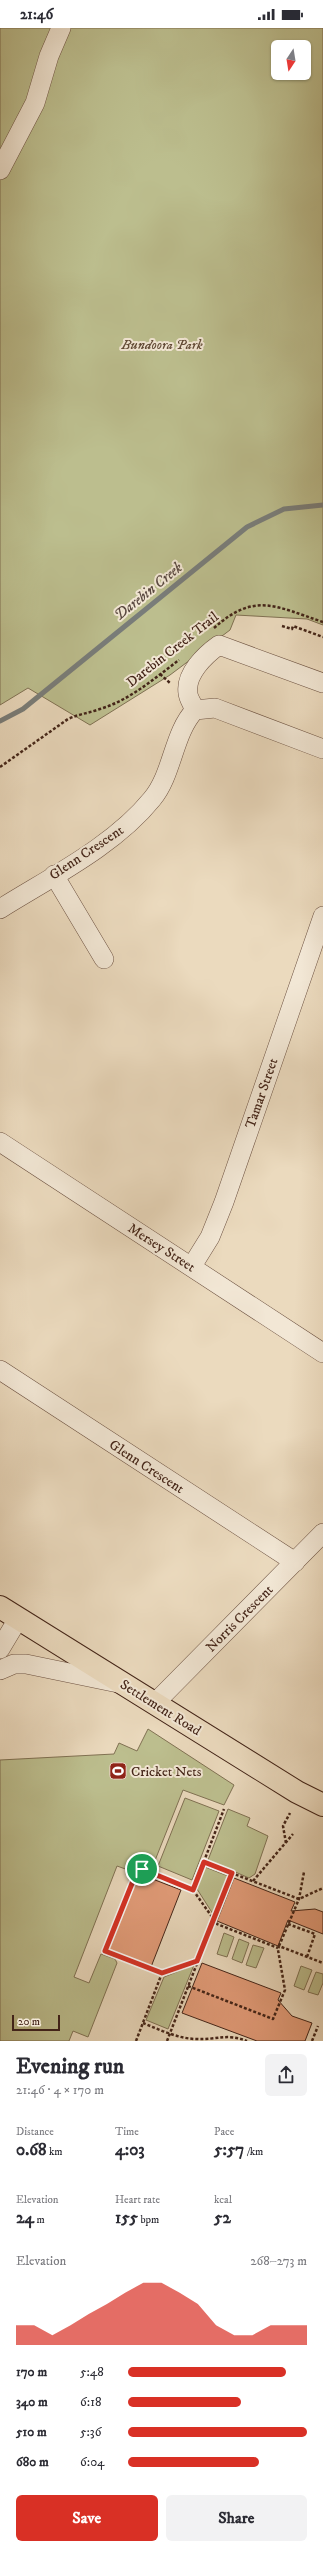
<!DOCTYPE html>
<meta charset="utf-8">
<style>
:root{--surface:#fff;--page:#f2f2f3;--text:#2b2b33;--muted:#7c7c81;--accent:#d93025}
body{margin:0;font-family:"IM FELL DW Pica",serif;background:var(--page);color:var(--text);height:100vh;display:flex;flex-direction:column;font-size:15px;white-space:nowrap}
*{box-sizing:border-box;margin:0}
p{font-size:13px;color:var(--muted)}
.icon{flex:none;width:22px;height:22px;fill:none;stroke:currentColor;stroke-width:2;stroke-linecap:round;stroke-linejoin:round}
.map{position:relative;height:2013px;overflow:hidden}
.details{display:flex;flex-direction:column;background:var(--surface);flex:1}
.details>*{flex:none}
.needle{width:26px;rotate:192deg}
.tools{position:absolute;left:271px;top:12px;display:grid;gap:8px}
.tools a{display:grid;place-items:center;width:40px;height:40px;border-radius:6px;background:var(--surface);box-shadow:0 1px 3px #0004;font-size:20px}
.scale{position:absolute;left:12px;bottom:10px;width:48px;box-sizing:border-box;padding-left:4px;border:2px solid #432418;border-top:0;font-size:11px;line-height:14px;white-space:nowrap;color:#432418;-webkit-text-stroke:3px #f2e7d5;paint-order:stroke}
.pin{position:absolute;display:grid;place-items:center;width:34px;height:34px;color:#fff;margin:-17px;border:2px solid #fff;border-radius:50%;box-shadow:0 1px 4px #0007}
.round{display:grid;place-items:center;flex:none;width:42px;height:42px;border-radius:6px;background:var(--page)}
.overview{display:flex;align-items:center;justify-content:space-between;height:68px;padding:0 16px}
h1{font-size:22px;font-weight:700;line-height:30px}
.stats{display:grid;grid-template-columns:repeat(3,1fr);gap:6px;height:68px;padding:4px 16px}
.stats div{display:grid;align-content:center}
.stats b{font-size:17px;font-weight:700}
.stats small{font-size:11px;font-weight:400}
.stats p{font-size:11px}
.chart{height:112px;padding:8px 16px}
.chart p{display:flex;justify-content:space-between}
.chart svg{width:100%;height:72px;margin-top:4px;fill:var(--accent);opacity:.7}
.primary-button{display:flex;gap:8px;margin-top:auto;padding:8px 16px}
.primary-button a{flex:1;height:46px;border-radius:6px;background:var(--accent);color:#fff;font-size:16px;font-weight:700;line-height:46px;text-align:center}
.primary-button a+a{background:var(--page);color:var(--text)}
ul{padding:0 16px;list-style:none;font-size:13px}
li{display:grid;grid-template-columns:64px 48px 1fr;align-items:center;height:30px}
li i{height:10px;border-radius:5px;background:var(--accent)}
.status{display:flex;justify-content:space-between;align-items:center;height:28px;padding:0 20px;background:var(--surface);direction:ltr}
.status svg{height:11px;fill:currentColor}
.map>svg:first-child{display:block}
</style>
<div class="status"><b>21:46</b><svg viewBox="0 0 49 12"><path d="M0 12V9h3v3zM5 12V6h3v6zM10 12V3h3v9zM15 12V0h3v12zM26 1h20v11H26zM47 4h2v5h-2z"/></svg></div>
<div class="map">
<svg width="323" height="2013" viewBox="0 0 323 2013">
<rect width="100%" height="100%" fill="#ebdabe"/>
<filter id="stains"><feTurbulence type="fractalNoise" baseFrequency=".005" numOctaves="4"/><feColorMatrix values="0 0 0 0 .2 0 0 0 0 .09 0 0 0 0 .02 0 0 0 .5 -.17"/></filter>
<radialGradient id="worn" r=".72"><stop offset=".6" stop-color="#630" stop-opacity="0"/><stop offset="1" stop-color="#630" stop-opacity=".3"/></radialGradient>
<!-- green -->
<g fill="#bcbe8e" stroke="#807153" fill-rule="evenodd">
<path d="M0,0h323v597l-16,-6 -71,-4 -6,15 -60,45 -80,50 -62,-37 -28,17zM278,19h26v26h-26z"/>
<polygon points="148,1701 234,1757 224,1777 183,1762 152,1840 141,1837 131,1843 117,1838 74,1949 89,1955 101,1926 115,1931 117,1935 88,2009 73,2003 69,2013 0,2013 0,1732 114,1726 119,1715 137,1723"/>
<polygon points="185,1770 219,1783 192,1852 158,1838"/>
<polygon points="228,1781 250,1790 247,1798 268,1808 255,1846 249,1850 208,1832"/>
<polygon points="205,1839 228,1848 213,1886 197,1861"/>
<polygon points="224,1905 234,1909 227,1929 217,1926"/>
<polygon points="239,1911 249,1915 242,1935 232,1931"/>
<polygon points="253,1917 264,1920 256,1940 246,1937"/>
<polygon points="194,1937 168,2001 146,1992 164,1949"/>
<polygon points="301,1938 312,1942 304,1962 294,1958"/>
<polygon points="316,1944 323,1946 323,1955 318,1967 308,1964"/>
</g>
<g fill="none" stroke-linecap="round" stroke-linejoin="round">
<!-- stream -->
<polyline stroke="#797d7a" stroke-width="5" points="0,693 23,681 247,499 284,481 323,477"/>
</g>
<!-- building -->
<g fill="#e39c79" stroke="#432418">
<polygon points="137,1845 181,1862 151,1939 108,1922"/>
<polygon points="234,1850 295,1874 291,1883 315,1881 323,1884 323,1906 288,1892 278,1918 217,1893"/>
<polygon points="202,1935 281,1965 278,1972 292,1988 312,1995 305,2013 257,2013 182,1985"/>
</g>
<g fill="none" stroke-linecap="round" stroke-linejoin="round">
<defs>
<g id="minor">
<polyline points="0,142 35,75 49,28 61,0"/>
<path d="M195,682c-2,-5 -7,-12 -7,-17 -3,-19 17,-38 31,-48l104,38"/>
<polyline points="54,847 104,931"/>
<path d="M0,881c51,-32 114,-63 152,-110 21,-25 21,-66 43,-89l20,-2 108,41"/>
<polyline points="0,1114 323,1325"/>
<polyline points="192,1238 210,1209 224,1174 323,888"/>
<polyline points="0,1342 295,1534"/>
<polyline points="0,1621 18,1591"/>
<polyline points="0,1642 14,1636 26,1636 118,1655"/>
<polyline points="155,1675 323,1505"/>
</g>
<polyline id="major" points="0,1579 297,1764 323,1777"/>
</defs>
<!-- minor casing -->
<use href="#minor" stroke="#6d5242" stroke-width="20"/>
<!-- major casing -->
<use href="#major" stroke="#432418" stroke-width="24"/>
<!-- path -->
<g stroke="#432418" stroke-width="2.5" stroke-dasharray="3 2" stroke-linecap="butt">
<polyline points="282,598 292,601 293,598 323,609"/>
<path d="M214,600c41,-37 63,-21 109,-6"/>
<polyline points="160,646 170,655"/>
<path d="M0,739l68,-48c11,-5 21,-6 32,-10 30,-9 55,-31 79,-49"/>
<polyline points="286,1815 283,1798 290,1785"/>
<polyline points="203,1834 299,1871 323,1860"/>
<polyline points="253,1853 293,1806"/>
<polyline points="193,1862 224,1781"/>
<polyline points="288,1896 315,1906 307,1929"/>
<polyline points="279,1918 299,1871 304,1844"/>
<polyline points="197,1933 162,1945 105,1923 137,1843 142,1841 193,1862 217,1896 278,1920"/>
<polyline points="188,1958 273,1991 285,1962 278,1922 279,1918 323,1935"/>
<path d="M143,1995c17,7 36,16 54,16 20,1 30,-6 50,2"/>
<polyline points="136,2013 162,1945"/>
<polyline points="167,2013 232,1845"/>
<polyline points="312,2013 318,1998"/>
</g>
<!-- minor -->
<use href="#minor" stroke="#f2e7d5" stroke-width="19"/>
<!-- major -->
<use href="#major" stroke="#ebdabe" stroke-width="22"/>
</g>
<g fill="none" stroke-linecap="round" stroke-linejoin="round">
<defs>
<polygon id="route" points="204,1834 232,1845 197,1933 162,1945 105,1923 137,1843 142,1841 193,1862"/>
</defs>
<!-- route casing -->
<use href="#route" stroke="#fff" stroke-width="8"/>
<!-- route -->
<use href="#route" stroke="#d93025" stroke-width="5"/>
</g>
<!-- icons -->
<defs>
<symbol id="stadium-square" viewBox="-11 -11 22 22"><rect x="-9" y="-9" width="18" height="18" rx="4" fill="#8f2418" stroke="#f2e7d5"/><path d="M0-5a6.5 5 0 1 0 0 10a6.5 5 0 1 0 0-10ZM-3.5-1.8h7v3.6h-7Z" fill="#fff"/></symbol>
</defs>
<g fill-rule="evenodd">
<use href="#stadium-square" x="108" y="1733" width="20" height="20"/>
</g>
<g text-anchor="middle" stroke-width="4" stroke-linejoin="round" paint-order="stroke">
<!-- park labels -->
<g font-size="14" font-style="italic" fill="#614a36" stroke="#f2e7d5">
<text x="162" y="321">Bundoora Park</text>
</g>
<!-- street labels -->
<g font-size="14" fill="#432418" stroke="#f2e7d5">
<text transform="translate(172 621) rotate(-38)" y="5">Darebin Creek Trail</text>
<text transform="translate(86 824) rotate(-34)" y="5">Glenn Crescent</text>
<text transform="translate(261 1065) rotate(-71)" y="5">Tamar Street</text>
<text transform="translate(162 1219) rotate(33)" y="5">Mersey Street</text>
<text transform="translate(147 1438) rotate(33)" y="5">Glenn Crescent</text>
<text transform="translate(239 1590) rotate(-45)" y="5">Norris Crescent</text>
<text transform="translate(161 1679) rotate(32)" y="5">Settlement Road</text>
</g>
<!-- poi labels -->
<g font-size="14" fill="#432418" stroke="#f2e7d5" text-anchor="start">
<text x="131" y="1748">Cricket Nets</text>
</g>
<!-- water labels -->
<g font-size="15" font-style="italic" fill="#5a4941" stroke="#f2e7d5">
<text transform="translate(148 563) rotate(-39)" y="5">Darebin Creek</text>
</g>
</g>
<rect width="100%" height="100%" filter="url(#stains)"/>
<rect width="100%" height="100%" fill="url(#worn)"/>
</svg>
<div class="tools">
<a><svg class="needle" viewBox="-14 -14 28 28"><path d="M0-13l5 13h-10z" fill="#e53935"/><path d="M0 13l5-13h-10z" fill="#7c7c81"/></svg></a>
</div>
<div class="scale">20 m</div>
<div class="pin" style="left:142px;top:1841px;background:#1e9e55"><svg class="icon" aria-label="arrive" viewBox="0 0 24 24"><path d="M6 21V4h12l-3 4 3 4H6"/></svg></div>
</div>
<section class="details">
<div class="overview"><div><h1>Evening run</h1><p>21:46 · 4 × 170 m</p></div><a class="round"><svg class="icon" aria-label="share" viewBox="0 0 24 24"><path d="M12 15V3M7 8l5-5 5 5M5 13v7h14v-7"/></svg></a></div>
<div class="stats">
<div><p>Distance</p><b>0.68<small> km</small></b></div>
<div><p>Time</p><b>4:03</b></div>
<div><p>Pace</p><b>5:57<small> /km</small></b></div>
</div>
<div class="stats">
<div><p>Elevation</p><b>24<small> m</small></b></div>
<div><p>Heart rate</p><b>155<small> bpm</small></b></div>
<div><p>kcal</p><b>52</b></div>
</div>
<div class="chart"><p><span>Elevation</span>268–273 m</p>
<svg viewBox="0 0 160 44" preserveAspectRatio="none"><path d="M0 44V32L10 32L20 38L30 32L40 25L50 19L60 12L70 6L80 6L90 12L100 19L110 32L120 38L130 38L140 32L150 32L160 32V44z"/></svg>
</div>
<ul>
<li><b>170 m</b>5:48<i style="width:88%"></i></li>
<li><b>340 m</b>6:18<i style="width:63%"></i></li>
<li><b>510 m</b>5:36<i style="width:100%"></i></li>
<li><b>680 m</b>6:04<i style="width:73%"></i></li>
</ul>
<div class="primary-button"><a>Save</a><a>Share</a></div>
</section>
